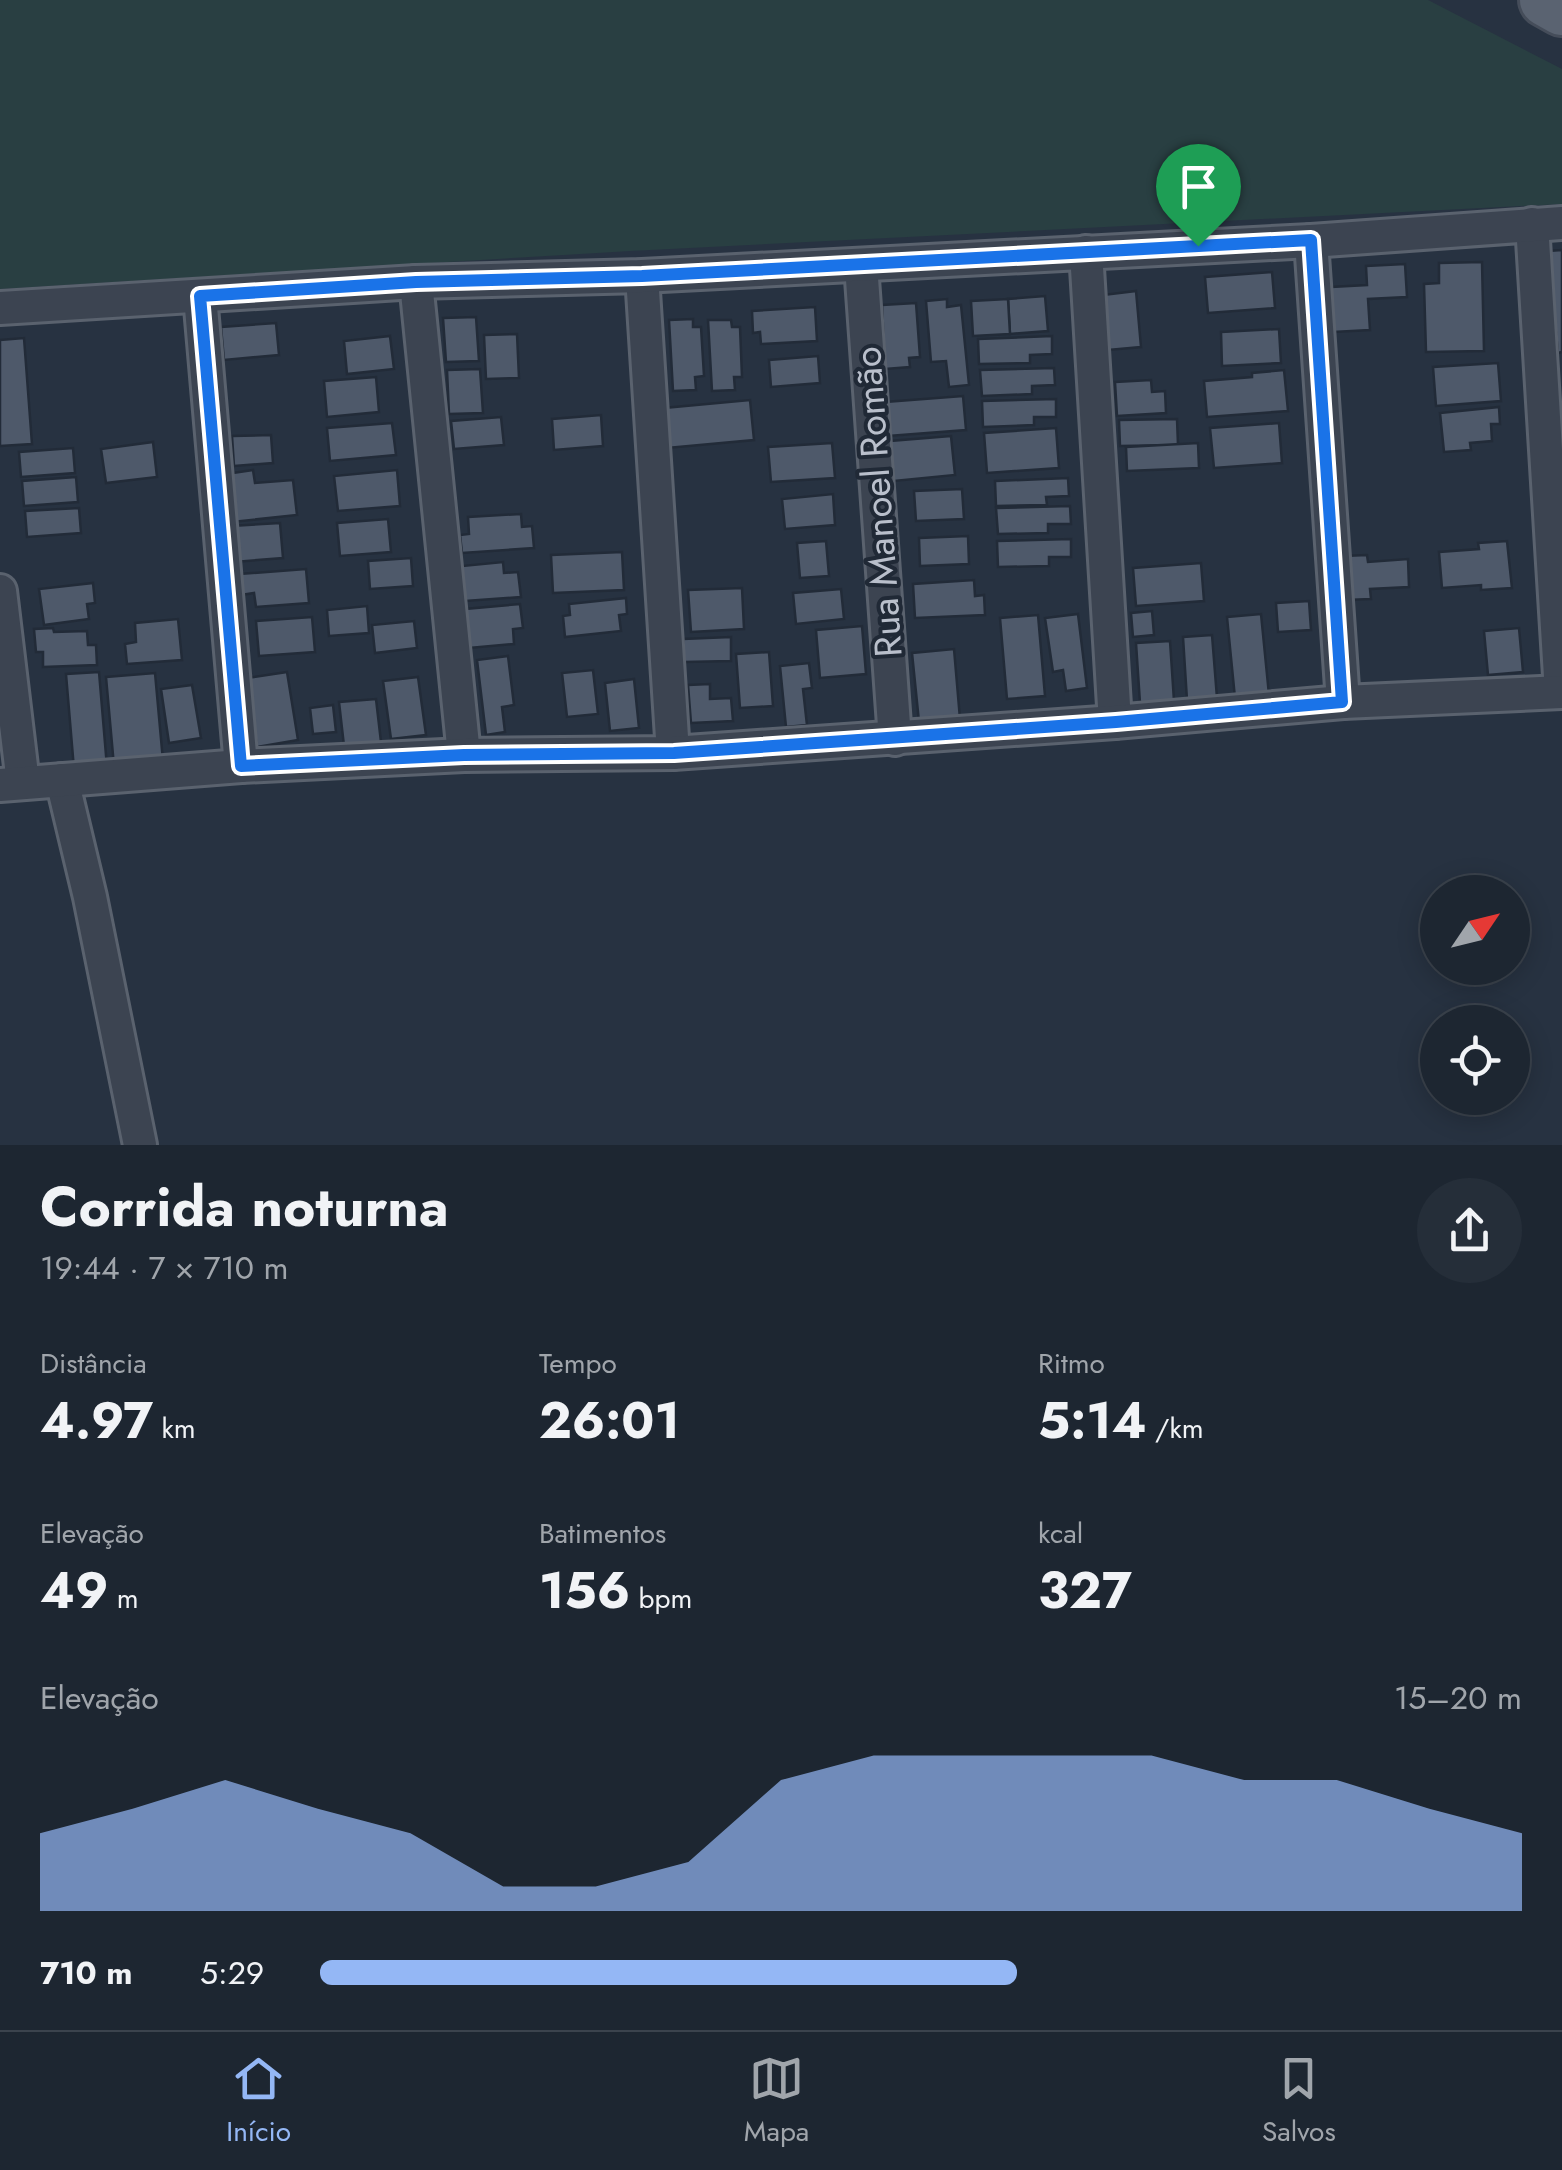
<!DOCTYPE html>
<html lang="pt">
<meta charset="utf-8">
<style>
:root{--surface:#1d2631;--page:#252e39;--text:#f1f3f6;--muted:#a0a5ab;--line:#3b434d;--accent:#94b7f5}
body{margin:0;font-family:Jost,sans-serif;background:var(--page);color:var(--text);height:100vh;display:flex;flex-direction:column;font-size:38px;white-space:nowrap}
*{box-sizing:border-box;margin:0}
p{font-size:32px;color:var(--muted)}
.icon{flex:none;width:55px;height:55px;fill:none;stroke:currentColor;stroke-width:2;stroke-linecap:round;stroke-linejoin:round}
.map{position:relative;height:1145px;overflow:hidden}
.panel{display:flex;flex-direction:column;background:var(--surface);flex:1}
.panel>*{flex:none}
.needle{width:65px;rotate:55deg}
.buttons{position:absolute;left:1420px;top:875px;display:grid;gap:20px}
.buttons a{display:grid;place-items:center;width:110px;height:110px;border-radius:50%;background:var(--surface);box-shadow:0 5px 25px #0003,0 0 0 2px var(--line);font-size:50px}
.pin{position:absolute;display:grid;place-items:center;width:85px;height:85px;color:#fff;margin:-102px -42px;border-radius:50% 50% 50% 0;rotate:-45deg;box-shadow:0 0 10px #0007}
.pin .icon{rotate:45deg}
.round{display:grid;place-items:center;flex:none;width:105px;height:105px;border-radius:52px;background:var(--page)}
.overview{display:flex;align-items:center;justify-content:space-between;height:170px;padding:0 40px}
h1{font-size:55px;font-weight:700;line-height:75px}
.metrics{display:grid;grid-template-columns:repeat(3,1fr);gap:15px;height:170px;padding:10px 40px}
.metrics div{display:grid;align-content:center}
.metrics b{font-size:50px;font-weight:700}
.metrics small{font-size:28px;font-weight:400}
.metrics p{font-size:28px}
.chart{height:280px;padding:20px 40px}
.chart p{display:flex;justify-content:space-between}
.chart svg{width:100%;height:180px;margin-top:10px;fill:var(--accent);opacity:.7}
ul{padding:0 40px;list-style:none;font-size:32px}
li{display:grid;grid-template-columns:160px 120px 1fr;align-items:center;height:75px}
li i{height:25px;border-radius:12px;background:var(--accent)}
.tabs{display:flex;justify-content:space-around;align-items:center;height:140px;border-top:2px solid var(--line);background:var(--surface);font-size:28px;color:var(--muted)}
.tabs a{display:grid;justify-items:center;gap:5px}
.tabs .selected{color:var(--accent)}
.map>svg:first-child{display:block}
</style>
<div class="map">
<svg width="1562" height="1145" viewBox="0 0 1562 1145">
<rect width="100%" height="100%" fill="#273241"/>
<!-- green -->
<polygon fill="#293f42" points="0,0 1428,0 1562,69 1562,204 630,251 0,289"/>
<!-- building -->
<g fill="#4e596a" stroke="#222b38" stroke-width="2.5">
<polygon points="1562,250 1562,352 1558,353 1548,251"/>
<polygon points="1482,262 1484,351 1426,352 1424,284 1439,283 1439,263"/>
<polygon points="1405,264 1407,297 1368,299 1370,330 1333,332 1331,287 1367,285 1366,266"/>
<polygon points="1272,272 1275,308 1208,313 1205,277"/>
<polygon points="1136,291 1141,347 1108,350 1103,295"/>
<polygon points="1045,296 1048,331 1010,334 1008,299"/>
<polygon points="947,299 947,307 961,305 969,385 949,387 946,361 931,362 926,301"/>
<polygon points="1008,299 1010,334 973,336 971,301"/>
<polygon points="916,303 920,357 909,358 910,367 885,369 882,305"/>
<polygon points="815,307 817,341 761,344 760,332 753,333 752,311"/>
<polygon points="476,317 479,361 446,362 443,318"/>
<polygon points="693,319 693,327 701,327 704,376 695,377 696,390 673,391 669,320"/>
<polygon points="708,320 731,320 732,327 740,327 742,377 734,377 735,390 712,391"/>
<polygon points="276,323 279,355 224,360 221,327"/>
<polygon points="1279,329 1281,363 1222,366 1221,332"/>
<polygon points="517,334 519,378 486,379 484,335"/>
<polygon points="390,336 394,369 347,374 344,341"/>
<polygon points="1052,336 1052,354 1030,355 1030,363 979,364 978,339"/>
<polygon points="24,338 32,444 0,446 0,340"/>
<polygon points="818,356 820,383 771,387 769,360"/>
<polygon points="1498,363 1501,401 1436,406 1433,367"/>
<polygon points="1054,368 1055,385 1032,386 1032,394 982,396 980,370"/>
<polygon points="480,369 483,413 449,414 447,370"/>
<polygon points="1284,370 1288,411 1207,417 1204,381 1252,377 1252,373"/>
<polygon points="376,377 379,412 327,417 324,381"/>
<polygon points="1151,380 1152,392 1165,391 1166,413 1117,416 1115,382"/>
<polygon points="963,396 966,430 888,436 885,402"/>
<polygon points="1056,399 1056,417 1034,417 1034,425 983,427 982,401"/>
<polygon points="750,400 754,440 667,448 664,408"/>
<polygon points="1499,407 1500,424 1491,424 1492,441 1470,443 1471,450 1444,452 1440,413"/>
<polygon points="601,415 603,446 554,450 552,419"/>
<polygon points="501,417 504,445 454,449 451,421"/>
<polygon points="1177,419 1178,445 1120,446 1119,420"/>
<polygon points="392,423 396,455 330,461 327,428"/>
<polygon points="1279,423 1282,463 1214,468 1210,428"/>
<polygon points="1056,428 1059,468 987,473 984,433"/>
<polygon points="271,435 273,463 234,466 232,436"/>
<polygon points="951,436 955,475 894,481 890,441"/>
<polygon points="153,442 157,477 106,483 101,449"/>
<polygon points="832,443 835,478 771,482 768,447"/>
<polygon points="1198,443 1199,468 1127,471 1126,447"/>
<polygon points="73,448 75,473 21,477 19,452"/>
<polygon points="253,470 255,483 293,480 297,515 232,522 226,474"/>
<polygon points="397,470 400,506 338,511 334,476"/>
<polygon points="76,477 78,502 24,506 22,481"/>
<polygon points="1068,478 1069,496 1046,497 1047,505 996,506 995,481"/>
<polygon points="962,489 964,519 916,521 914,491"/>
<polygon points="833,494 835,525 785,529 782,499"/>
<polygon points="1070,506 1071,524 1048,524 1048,533 998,534 996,508"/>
<polygon points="79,508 81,533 27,537 25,511"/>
<polygon points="521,514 522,527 532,526 534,548 462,553 460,535 469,534 468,517"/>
<polygon points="388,519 391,552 340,556 337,523"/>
<polygon points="280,523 283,558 234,562 231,526"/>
<polygon points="968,536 969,564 920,566 919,538"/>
<polygon points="1071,539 1071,557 1049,557 1049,566 998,567 997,541"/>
<polygon points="826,541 829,576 800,578 797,543"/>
<polygon points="1507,541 1512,588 1481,590 1481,585 1442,588 1439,552 1479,549 1478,543"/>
<polygon points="622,552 624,590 553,593 551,555"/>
<polygon points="1367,555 1368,562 1408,559 1409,587 1370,589 1371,599 1346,600 1343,556"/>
<polygon points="411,558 413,586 370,589 368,561"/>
<polygon points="503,562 504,573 518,572 521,597 465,601 462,566"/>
<polygon points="1201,563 1204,601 1136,606 1133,568"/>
<polygon points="306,569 309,603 256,607 254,593 241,595 239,574"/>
<polygon points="974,580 975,596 984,595 985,615 915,618 913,584"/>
<polygon points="93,583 95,603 87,604 89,619 44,625 39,589"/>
<polygon points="742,588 744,629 691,632 688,590"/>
<polygon points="841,589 844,619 796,624 793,593"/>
<polygon points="626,598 627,614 619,615 621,631 565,637 563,616 570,615 569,604"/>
<polygon points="1309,601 1311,630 1278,632 1276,603"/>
<polygon points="520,604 523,628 513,629 514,644 469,648 465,609"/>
<polygon points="367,606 369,633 329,636 327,610"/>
<polygon points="1152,611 1154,635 1133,637 1131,613"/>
<polygon points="1078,614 1087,688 1066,691 1063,670 1053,672 1045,618"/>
<polygon points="1261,614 1269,695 1235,698 1227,617"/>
<polygon points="1038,615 1045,696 1007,699 1000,618"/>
<polygon points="312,617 315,652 259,656 256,621"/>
<polygon points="178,619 182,660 127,664 125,644 136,642 135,623"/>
<polygon points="414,621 417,648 375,653 372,625"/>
<polygon points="862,626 866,674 820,678 816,630"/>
<polygon points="53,628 54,632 87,631 88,645 96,645 97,665 43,667 43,652 36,652 34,629"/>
<polygon points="1519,628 1523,672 1488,675 1484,631"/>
<polygon points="1212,635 1217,698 1187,700 1183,637"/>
<polygon points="731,637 731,661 684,662 683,639"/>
<polygon points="1170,641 1174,701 1140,703 1136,643"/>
<polygon points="954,649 960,719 919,722 912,653"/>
<polygon points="769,652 773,706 740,708 736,654"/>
<polygon points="508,656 514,705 502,707 505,732 486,735 477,660"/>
<polygon points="809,663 812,688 803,689 807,725 786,727 780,666"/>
<polygon points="593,670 598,714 567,717 562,673"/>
<polygon points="99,672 107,767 74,769 66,674"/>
<polygon points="287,672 298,740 257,747 247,678"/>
<polygon points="155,673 163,761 114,766 106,677"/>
<polygon points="418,677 426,735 391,739 383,681"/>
<polygon points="634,679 639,728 610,731 605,683"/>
<polygon points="710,684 710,699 731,698 733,721 691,723 688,685"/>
<polygon points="192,685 201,738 169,743 161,689"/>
<polygon points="376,699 381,742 344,746 339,702"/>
<polygon points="333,705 336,732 313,734 310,708"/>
</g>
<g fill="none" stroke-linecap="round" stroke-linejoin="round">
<defs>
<g id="street">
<polyline points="1532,224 1561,692"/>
<polyline points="1311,241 1343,702"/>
<polyline points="1086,252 1115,722"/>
<polyline points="861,265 895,739"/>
<polyline points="642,276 673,753"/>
<polyline points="416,282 464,755"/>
<polyline points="200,296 241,766"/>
<polyline points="0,308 416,282 642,276 1311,241 1562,223"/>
<polyline points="0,591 23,783"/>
<polyline points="62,780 90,897 140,1145"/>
<polyline points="0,785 241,766 464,755 673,753 1115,722 1343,702 1562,692"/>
</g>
<polyline id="primary" points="1546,0 1562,9"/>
</defs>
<!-- street casing -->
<use href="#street" stroke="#5a626e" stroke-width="38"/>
<!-- primary casing -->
<use href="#primary" stroke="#454d5a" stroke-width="58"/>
<!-- street -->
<use href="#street" stroke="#3c4451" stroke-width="32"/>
<!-- primary -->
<use href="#primary" stroke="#5a6371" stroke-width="52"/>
</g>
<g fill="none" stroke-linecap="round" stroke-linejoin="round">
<defs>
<polygon id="route" points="1311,240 1342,702 1116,722 674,753 464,755 241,766 200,296 416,282 642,276"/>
</defs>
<!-- route casing -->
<use href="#route" stroke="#fff" stroke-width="20"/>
<!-- route -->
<use href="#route" stroke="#1a73e8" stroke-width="12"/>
</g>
<g text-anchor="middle" stroke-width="8" stroke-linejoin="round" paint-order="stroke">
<!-- street labels -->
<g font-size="38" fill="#b9bfcb" stroke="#202936">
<text transform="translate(878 502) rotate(-94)" y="13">Rua Manoel Romão</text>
</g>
</g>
</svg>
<div class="buttons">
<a><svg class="needle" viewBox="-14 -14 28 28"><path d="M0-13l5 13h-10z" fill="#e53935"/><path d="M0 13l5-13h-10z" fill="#a0a5ab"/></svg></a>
<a><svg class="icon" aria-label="locate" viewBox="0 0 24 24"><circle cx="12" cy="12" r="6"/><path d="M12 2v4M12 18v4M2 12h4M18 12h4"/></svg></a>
</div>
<div class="pin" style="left:1198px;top:246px;background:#1e9e55"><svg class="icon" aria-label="arrive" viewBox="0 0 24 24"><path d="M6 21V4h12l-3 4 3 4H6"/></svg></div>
</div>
<section class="panel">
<div class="overview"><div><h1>Corrida noturna</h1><p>19:44 · 7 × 710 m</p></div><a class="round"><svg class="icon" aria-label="share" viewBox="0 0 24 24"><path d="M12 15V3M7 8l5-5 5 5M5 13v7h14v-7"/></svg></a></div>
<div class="metrics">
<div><p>Distância</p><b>4.97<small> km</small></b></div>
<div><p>Tempo</p><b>26:01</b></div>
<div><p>Ritmo</p><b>5:14<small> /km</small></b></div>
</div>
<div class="metrics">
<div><p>Elevação</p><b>49<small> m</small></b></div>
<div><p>Batimentos</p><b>156<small> bpm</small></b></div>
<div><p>kcal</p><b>327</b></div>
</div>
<div class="chart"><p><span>Elevação</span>15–20 m</p>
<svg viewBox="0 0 160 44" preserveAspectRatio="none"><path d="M0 44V25L10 19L20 12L30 19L40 25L50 38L60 38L70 32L80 12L90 6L100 6L110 6L120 6L130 12L140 12L150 19L160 25V44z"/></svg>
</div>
<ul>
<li><b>710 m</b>5:29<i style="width:58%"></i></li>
</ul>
</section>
<nav class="tabs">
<a class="selected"><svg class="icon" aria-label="home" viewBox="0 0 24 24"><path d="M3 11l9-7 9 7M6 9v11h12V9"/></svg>Início</a>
<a><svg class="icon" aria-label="map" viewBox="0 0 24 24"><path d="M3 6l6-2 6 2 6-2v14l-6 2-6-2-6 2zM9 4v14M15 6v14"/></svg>Mapa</a>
<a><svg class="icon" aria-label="saved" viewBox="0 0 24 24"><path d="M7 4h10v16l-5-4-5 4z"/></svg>Salvos</a>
</nav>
